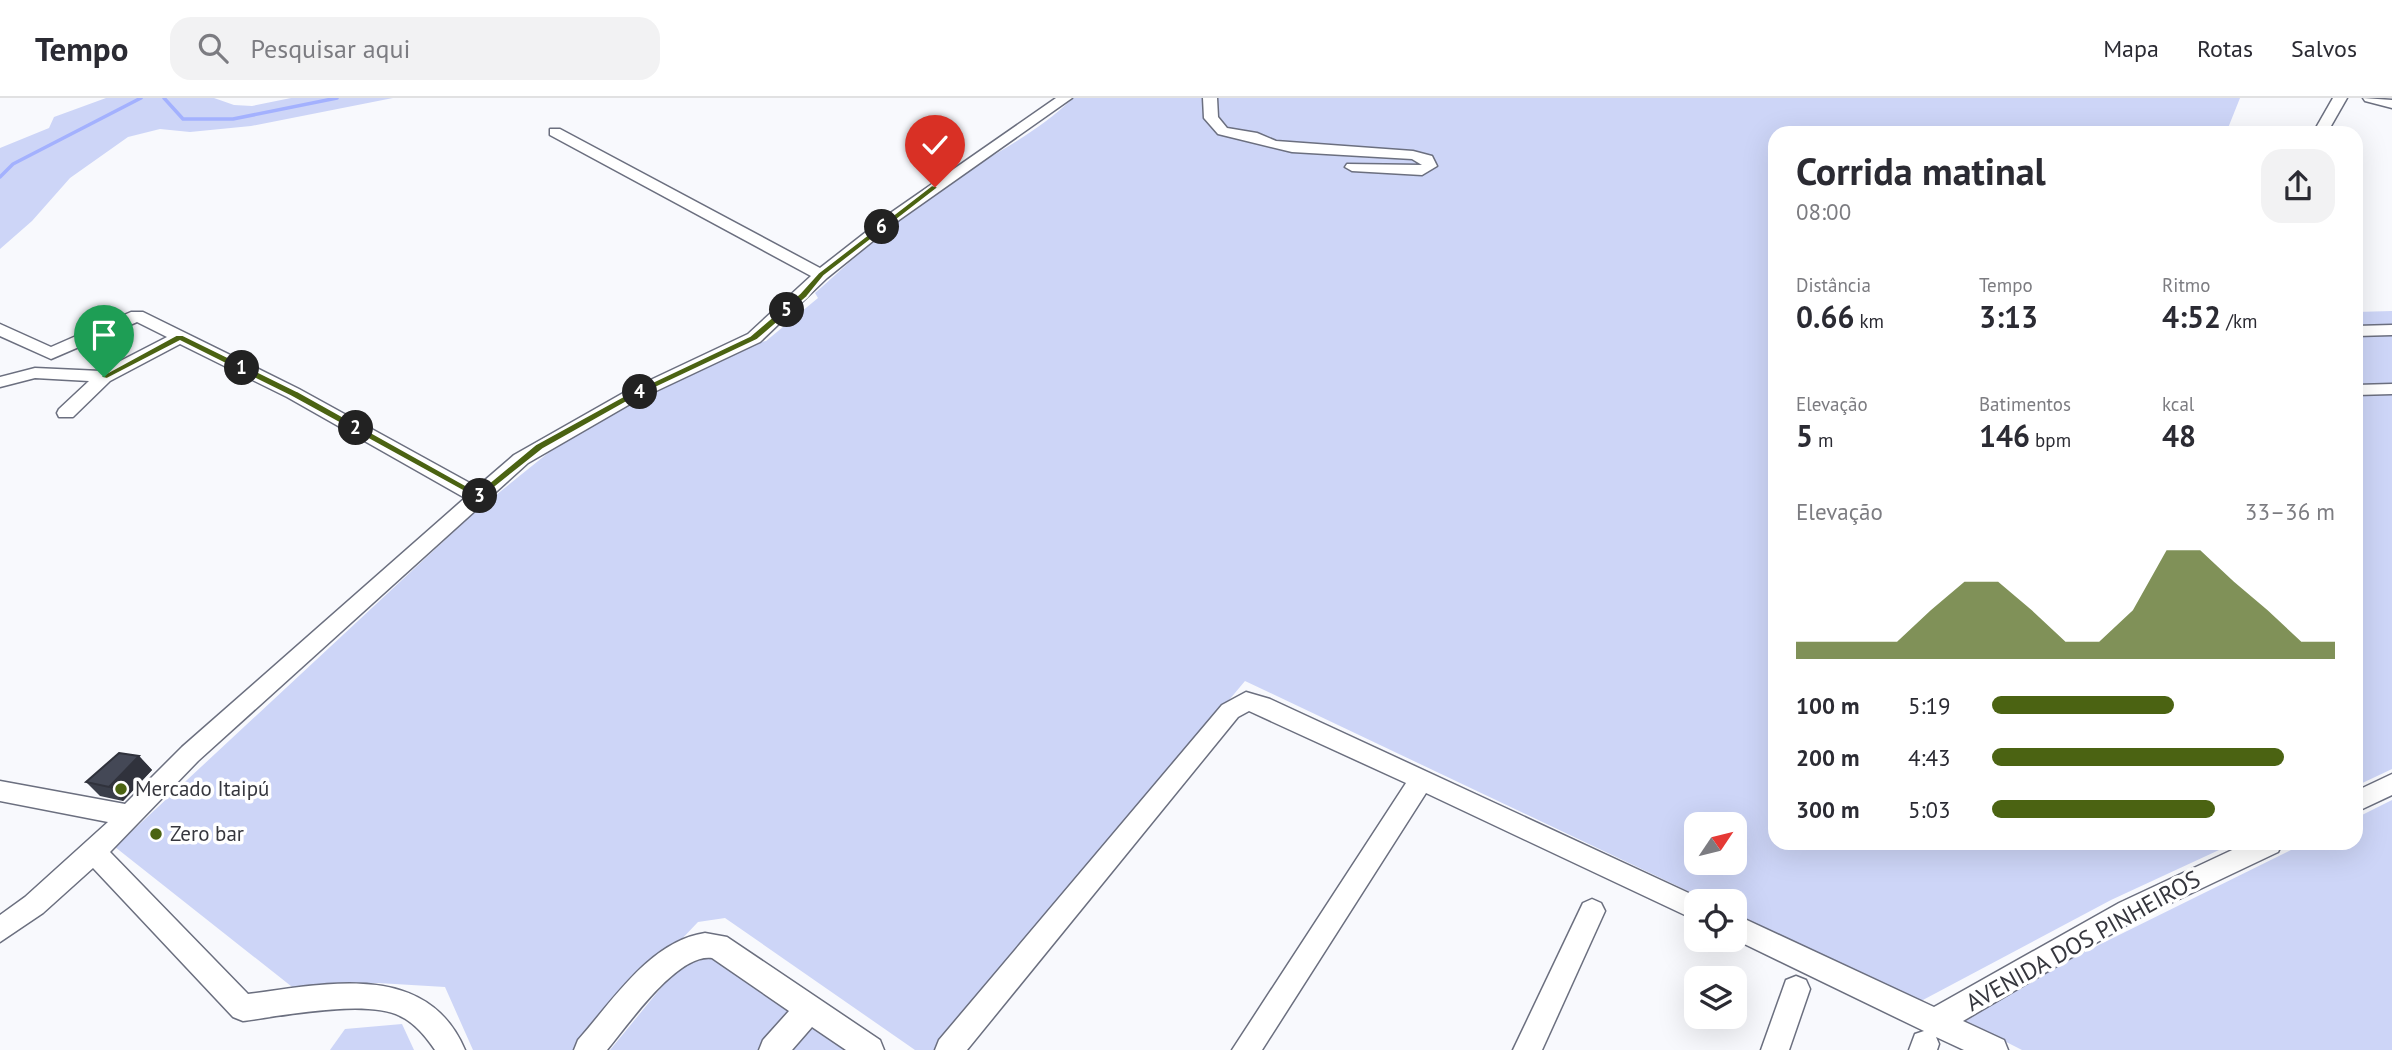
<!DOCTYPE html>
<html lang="pt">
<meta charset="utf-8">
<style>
:root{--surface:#fff;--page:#f2f2f3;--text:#2b2b33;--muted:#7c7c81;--line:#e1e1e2;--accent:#4b6312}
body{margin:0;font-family:"PT Sans",sans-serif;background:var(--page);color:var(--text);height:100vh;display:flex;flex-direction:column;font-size:26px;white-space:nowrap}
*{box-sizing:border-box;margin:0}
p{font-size:23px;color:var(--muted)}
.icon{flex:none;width:38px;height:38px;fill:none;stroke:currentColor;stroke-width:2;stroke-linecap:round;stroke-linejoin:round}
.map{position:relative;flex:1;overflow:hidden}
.sheet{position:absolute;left:1768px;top:28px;width:595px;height:724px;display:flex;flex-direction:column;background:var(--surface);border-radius:21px;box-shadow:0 7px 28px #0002}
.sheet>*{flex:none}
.needle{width:46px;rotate:55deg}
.tools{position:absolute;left:1684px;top:714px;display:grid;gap:14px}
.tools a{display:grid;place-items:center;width:63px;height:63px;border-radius:14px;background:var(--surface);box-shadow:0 7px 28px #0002;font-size:35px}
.pin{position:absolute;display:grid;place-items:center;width:60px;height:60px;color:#fff;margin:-72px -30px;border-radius:50% 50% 50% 0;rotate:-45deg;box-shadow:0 0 7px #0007}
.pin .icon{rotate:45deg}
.km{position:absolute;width:35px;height:35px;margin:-18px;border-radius:50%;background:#222;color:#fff;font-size:19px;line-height:35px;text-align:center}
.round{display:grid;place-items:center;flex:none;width:74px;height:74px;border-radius:21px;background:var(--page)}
.head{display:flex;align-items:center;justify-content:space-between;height:119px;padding:0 28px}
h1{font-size:38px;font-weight:700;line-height:52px}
.stats{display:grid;grid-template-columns:repeat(3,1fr);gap:10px;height:119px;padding:7px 28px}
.stats div{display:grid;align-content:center}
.stats b{font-size:30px;font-weight:700}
.stats small{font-size:19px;font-weight:400}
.stats p{font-size:19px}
.chart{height:196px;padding:14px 28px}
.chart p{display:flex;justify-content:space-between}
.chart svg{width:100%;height:126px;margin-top:7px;fill:var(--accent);opacity:.7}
ul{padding:0 28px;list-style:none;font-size:23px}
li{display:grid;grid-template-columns:112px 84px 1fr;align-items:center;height:52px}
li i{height:18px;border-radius:9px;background:var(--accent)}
header{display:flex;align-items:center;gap:42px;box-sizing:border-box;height:98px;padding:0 35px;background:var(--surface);border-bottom:2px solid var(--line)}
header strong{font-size:33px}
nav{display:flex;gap:38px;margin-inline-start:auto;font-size:24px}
.search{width:490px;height:63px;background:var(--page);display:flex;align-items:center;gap:18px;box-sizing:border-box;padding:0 24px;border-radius:21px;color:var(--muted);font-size:26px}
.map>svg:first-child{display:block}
</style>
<header>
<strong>Tempo</strong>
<div class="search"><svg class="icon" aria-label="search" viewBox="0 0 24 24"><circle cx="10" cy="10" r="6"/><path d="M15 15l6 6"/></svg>Pesquisar aqui</div>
<nav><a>Mapa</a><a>Rotas</a><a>Salvos</a></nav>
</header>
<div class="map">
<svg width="2392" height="952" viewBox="0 0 2392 952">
<rect width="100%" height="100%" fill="#f8f9fd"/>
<!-- green -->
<g fill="#cdd5f7" fill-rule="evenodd">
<polygon points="106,0 214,0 234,7 252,8 291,0 393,0 251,28 190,34 160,31 128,39 70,80 32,123 0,151 0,50 49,30 54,19"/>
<path d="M1073,0h1167l-14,35h-452v711h458l-121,56 -190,101 -187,-88v-12h-25l-464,-220 -309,369h-21l-190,-132 -27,4 -122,128h-103l-28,-63 -67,-4 -82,7 -181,-143 360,-335 73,-59 80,-50 124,-59 14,-3 52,-43 -3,-5c39,-34 77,-73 119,-102 47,-31 98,-53 139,-93zM1696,726h38v39h-38z"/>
<polygon points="2392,213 2392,671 2356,688 2356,214"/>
<polygon points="2392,702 2392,952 2022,952 1955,918 2303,746 2356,746 2356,720"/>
<polygon points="719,857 853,952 610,952 669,880 684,867"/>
<polygon points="402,926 414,952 330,952 345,931"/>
</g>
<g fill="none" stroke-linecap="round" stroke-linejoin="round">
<!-- stream -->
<g stroke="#a3b1fe" stroke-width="3.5">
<polyline points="164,0 183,21 233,21 337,0"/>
<polyline points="0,79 13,66 141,0"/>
</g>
<defs>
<g id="minor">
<path d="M1056,0h16l-173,122 -72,58 -67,64 -123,58 -109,63 -330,298 -88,91 138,142c78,-10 179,-34 217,56h-30c-8,-12 -21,-28 -35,-34 -34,-17 -119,0 -157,5l-10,-4 -140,-149 -50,45 -43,29v-27l25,-18 83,-75 -108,-21v-20l125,23 57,-57 283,-249 -178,-101 -107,-53 -70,37 -37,36h-14l-2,-4 2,-4 30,-28 -54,-3 -35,9v-10l35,-9 66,3 66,-34 -30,-15 -86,37 -51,-23v-12l51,23 80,-35h12l156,77 178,98 37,-32 111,-63 123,-58 63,-58 -261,-141v-6h10l260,139 69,-54z"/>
<polygon points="1203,0 1217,0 1218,19 1227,30 1257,35 1276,43 1413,53 1432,58 1437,68 1422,77 1352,73 1345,69 1347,66 1422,67 1412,61 1292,54 1218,36 1204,20"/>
<polygon points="2333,0 2347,0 2327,35 2313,35"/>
<polygon points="2363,0 2392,2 2392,10 2365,3"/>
<polygon points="2392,227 2392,237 2356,238 2356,228"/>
<polygon points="2392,286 2392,296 2356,297 2356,287"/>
<polygon points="1246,594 1270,601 1706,803 1696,803 1696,822 1687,818 1426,695 1262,952 1232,952 1406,685 1249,613 1238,619 967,952 935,952 939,942 1222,607"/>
<polygon points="2392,676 2392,697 2356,714 2356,693"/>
<polygon points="2245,746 2282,746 2278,754 2137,821 1963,923 2004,942 2008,952 1964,952 1936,939 1939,946 1937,952 1909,952 1915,936 1924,933 1734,841 1734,816 1934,909 2119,805"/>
<polygon points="1592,801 1601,805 1605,813 1542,952 1513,952 1583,805"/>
<path d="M705,835l22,4 153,103 4,10h-38l-34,-23 -20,23h-33l4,-10 26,-29 -77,-53c-35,-5 -84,67 -105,92h-33l4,-10c34,-38 72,-99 127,-107z"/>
<polygon points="1796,878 1806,882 1810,891 1789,952 1761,952 1786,882"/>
</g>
</defs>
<!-- minor casing -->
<use href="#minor" stroke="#6b6f7f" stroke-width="3"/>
<!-- minor -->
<use href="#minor" fill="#fff" fill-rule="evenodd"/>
</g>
<!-- wall -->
<polygon fill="#3a3e4a" points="139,658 152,672 123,703 100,698 86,684"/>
<!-- shaded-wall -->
<polygon fill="#30323c" points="139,658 152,672 123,703 109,689"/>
<!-- building -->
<polygon fill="#444856" stroke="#30323c" stroke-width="2" points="119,655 139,658 109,689 86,684"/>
<!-- route -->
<polygon fill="#4b6312" stroke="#fff" stroke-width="2" points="932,87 939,89 824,178 807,199 757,242 634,300 543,351 479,402 290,298 180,243 107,281 99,279 176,237 183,237 297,293 478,394 536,346 627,296 750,238 800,195 818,175"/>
<!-- markers -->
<g fill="#4b6312" stroke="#fff" stroke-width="2.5">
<circle cx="121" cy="691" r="7"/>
<circle cx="156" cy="736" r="7"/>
</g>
<g text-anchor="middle" stroke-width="7" stroke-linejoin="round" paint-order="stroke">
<!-- poi labels -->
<g font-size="21" fill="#36373e" stroke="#fff" text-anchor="start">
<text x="135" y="698">Mercado Itaipú</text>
<text x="170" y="743">Zero bar</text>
</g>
<!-- near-street labels -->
<g font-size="24" fill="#36373e" stroke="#fff">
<text transform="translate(2083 843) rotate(-29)" y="8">AVENIDA DOS PINHEIROS</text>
</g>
</g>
</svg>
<div class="tools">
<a><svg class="needle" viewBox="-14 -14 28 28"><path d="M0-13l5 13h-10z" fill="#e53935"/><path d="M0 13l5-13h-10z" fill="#7c7c81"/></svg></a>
<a><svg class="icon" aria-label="locate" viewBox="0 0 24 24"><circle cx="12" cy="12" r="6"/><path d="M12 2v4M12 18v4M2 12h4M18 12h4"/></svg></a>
<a><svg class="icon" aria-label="layers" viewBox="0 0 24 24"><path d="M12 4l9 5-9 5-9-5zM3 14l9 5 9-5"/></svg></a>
</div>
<div class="pin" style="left:104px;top:279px;background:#1e9e55"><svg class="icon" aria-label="arrive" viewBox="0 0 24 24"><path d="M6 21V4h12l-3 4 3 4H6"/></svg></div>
<div class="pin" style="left:935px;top:89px;background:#d93025"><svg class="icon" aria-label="check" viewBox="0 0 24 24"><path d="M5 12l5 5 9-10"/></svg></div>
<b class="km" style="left:242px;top:270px">1</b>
<b class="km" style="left:356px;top:330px">2</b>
<b class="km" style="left:480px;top:398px">3</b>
<b class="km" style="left:640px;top:294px">4</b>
<b class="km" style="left:787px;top:212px">5</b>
<b class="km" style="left:882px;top:129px">6</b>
<section class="sheet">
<div class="head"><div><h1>Corrida matinal</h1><p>08:00</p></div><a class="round"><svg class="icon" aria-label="share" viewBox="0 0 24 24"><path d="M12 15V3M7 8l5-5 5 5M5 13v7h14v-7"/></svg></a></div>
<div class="stats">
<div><p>Distância</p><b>0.66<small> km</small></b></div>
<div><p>Tempo</p><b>3:13</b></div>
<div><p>Ritmo</p><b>4:52<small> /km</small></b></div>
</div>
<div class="stats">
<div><p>Elevação</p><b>5<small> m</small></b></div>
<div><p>Batimentos</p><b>146<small> bpm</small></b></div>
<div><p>kcal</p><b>48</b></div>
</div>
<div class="chart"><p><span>Elevação</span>33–36 m</p>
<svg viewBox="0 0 160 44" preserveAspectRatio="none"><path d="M0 44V38L10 38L20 38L30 38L40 27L50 17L60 17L70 27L80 38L90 38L100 27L110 6L120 6L130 17L140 27L150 38L160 38V44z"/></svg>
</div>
<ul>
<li><b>100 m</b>5:19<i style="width:53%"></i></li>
<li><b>200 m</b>4:43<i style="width:85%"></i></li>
<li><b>300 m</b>5:03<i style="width:65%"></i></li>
</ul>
</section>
</div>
